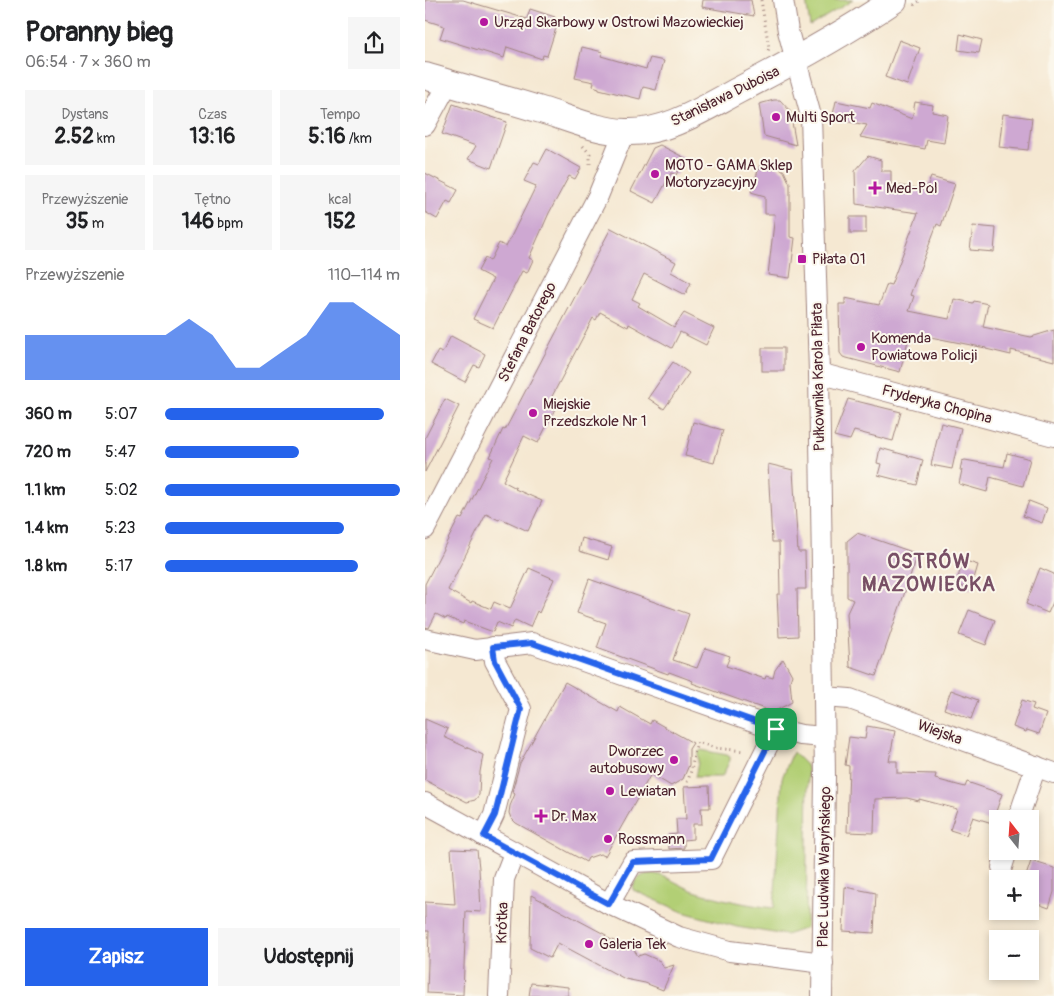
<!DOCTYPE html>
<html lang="pl">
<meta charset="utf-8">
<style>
:root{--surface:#fff;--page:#f6f6f6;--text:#202124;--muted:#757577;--accent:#2563eb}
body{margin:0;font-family:Pangolin,sans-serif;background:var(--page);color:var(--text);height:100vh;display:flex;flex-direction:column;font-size:19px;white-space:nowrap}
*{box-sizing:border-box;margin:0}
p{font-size:16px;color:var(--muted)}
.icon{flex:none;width:28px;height:28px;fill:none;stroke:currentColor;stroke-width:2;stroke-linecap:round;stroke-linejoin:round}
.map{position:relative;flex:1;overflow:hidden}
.drawer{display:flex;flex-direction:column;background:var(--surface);width:425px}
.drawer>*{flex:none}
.needle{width:32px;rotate:343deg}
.fabs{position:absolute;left:564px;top:810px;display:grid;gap:10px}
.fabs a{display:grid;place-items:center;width:50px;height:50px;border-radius:0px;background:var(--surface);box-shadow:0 2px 8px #0003;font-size:25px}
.pin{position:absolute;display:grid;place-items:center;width:42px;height:42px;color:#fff;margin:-21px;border-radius:10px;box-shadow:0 2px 8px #0006}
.round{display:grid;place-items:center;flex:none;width:52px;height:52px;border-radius:0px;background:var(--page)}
.headline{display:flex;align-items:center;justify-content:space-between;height:85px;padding:0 25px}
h1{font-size:28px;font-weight:800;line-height:38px}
.figures{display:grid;grid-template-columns:repeat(3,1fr);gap:8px;height:85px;padding:5px 25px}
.figures div{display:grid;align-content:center;border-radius:0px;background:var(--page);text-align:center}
.figures b{font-size:21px;font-weight:800}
.figures small{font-size:14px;font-weight:400}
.figures p{font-size:14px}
.chart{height:140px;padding:10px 25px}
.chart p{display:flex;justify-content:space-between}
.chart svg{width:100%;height:90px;margin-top:5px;fill:var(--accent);opacity:.7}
.action{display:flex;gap:10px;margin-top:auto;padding:10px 25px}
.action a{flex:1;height:58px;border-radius:0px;background:var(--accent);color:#fff;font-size:20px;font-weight:800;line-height:58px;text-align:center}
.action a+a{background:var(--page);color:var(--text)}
ul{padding:0 25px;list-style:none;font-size:16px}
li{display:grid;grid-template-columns:80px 60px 1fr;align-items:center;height:38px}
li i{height:12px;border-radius:6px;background:var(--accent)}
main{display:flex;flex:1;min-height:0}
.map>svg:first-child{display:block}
</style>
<main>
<section class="drawer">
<div class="headline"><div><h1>Poranny bieg</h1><p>06:54 · 7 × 360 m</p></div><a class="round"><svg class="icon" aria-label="share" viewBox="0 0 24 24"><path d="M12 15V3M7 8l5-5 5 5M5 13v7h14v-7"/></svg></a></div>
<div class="figures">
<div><p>Dystans</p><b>2.52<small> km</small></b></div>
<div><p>Czas</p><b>13:16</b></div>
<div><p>Tempo</p><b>5:16<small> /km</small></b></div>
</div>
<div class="figures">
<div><p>Przewyższenie</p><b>35<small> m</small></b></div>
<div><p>Tętno</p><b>146<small> bpm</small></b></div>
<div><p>kcal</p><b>152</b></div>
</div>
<div class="chart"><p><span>Przewyższenie</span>110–114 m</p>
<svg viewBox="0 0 160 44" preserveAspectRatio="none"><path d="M0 44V22L10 22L20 22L30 22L40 22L50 22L60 22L70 14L80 22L90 38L100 38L110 30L120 22L130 6L140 6L150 14L160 22V44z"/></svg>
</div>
<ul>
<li><b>360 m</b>5:07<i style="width:93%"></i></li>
<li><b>720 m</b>5:47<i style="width:57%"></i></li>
<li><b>1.1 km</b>5:02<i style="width:100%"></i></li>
<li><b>1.4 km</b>5:23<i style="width:76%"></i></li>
<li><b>1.8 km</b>5:17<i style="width:82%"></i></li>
</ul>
<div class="action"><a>Zapisz</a><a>Udostępnij</a></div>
</section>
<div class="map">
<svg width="629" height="996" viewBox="0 0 629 996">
<rect width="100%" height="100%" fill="#fbf7ec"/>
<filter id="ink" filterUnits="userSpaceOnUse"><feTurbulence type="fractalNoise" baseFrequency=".02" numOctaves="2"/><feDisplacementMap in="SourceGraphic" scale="10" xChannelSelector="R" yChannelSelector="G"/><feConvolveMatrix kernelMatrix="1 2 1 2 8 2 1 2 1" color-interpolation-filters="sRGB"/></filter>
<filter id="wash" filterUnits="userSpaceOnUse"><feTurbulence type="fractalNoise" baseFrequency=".0096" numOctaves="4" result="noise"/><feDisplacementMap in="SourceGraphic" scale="20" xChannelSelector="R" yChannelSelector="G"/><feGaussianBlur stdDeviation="1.12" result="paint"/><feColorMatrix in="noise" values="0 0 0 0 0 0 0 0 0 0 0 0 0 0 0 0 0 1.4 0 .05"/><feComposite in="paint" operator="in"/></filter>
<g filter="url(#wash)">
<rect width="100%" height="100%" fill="#f5e8d2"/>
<!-- green -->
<g fill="#b2cf75" stroke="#7e7750">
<polygon points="381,0 428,0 385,26"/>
<polygon points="276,750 302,755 305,757 305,760 297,777 270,777 273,763 273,753"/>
<path d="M368,752l13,13 2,7 -2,156 -20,7 -49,-8 -54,-15 -50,-22c0,-11 11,-18 22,-16 10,1 28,13 39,17 26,8 53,14 80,17l8,-130z"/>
</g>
<g id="blocks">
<!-- building -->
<g fill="#cea8d2">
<polygon points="0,0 38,0 102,19 105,9 130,17 129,21 133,22 122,56 118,55 117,59 82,47 79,58 15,38 19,26 0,20"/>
<polygon points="278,0 326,0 329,16 277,7"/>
<polygon points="535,34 557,40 554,53 533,50"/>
<polygon points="474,40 495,48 482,85 460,77"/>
<polygon points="157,47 178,52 176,56 221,69 225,58 239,61 231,90 218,87 215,99 174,89 174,88 168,86 169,82 150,78"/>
<polygon points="349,100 355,100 365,111 371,145 339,136 334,104"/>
<polygon points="411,101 445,108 447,103 487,119 490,102 508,105 507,112 523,115 519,143 502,140 500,149 435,137 442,125 407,119"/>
<polygon points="28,104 82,122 66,168 43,159 51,146 17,134"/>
<polygon points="578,114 607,118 603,150 574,147"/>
<polygon points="235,145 260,158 251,175 246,173 230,203 206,191 228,148"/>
<polygon points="122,149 156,168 150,179 144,176 124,213 104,258 108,260 102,273 97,271 68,328 48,319 68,279 53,271 60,258 65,261 74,243 81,247 111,186 99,181 109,162 114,164"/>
<polygon points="443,156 456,160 456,171 466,171 466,184 501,190 506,177 530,184 516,226 512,224 485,295 489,296 484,311 524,319 529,299 548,303 549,301 563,304 558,327 606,337 629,330 629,361 586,350 586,355 561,349 561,348 485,333 475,372 418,357 415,353 414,304 420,304 420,298 454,305 462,284 466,285 493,213 431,204 430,171"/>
<polygon points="336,162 353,167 359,171 365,184 365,237 370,238 365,278 343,275 350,214 340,214 340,196 326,192"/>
<polygon points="0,173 33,190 26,203 22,201 12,219 0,212"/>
<rect x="425" y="217" width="16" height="16"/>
<polygon points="548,226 571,228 569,252 545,250"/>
<polygon points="186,228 251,262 246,272 266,283 260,295 219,274 207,299 215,303 213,306 249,327 259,313 289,328 281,345 255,332 247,348 204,324 203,327 175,312 171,320 168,318 123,404 131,407 113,443 99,436 78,481 91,488 90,489 117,501 103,531 75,518 74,520 61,514 23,590 46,603 47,601 66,609 69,602 85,609 104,568 129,579 114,613 112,611 105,627 90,620 86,628 72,622 68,632 39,621 38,624 22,617 21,619 11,614 4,628 0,627 0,584 34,518 37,519 68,458 65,457 78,429 80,430"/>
<polygon points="26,336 60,354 54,367 49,365 40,382 6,364 13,351 17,353"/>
<rect x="337" y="348" width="22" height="23"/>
<polygon points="248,362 264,373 239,409 223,398"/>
<polygon points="20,399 34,406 0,472 0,438"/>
<polygon points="423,399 476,412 468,441 429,431 425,440 409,436"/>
<polygon points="268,422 298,430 289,463 260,456"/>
<polygon points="516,423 536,428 527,469 506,465"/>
<polygon points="455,448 498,460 492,485 453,475 456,464 452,463"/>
<polygon points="582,453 605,459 598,486 565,477 562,492 534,484 537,470 535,470 537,461 540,460 579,467"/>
<polygon points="343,464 368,470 373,552 380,552 381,589 372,589 373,636 354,637 352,594 355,594 354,542 347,542"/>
<polygon points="604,501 622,508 617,523 598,516"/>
<polygon points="432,533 493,554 451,676 425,667 422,613 428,600 422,597 422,541"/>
<polygon points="157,538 187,547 183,560 154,551"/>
<polygon points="538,560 553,565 546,589 531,585"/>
<polygon points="615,568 629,574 629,600 623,613 601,604"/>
<polygon points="164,579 264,614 248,660 272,668 280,648 305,656 301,666 340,679 341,676 348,678 350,670 358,659 367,675 365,681 367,702 348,712 267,683 268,681 244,672 243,674 172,648 181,623 152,613"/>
<polygon points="544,610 570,620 561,645 534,635"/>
<polygon points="140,682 193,712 195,707 225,724 227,720 268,743 264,749 264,765 258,779 246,786 226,774 180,856 175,854 163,858 161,862 91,823 86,818 84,813 85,806 90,794 87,792 95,763"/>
<polygon points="526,690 553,700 546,719 519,709"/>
<polygon points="597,700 609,704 607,709 621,714 614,734 602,730 601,732 588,727"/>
<polygon points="0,719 23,729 19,737 58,755 55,772 54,795 50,800 42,802 0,780"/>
<polygon points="442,726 470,731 464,761 472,761 472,773 511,774 510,779 540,787 542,782 577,794 567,823 548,817 541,835 525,830 532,809 494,799 494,801 482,798 450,799 449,833 422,832 424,766 420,765 424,737 440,739"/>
<polygon points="284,786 285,808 276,808 277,824 268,824 268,839 259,840 259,848 244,849 243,835 252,834 251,819 261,819 259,787"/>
<polygon points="26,849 52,850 54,868 56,912 41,911 38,995 2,993 4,931 0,931 0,902 30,904"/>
<polygon points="606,861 629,868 629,892 624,908 605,901 605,879 600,879"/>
<polygon points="420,887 451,893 449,933 418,931"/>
<polygon points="106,895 181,935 180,937 209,950 213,956 219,954 235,961 239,968 249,965 238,990 220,983 200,979 133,943 125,958 105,948"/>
<polygon points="106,983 143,987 143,996 104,996"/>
</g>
</g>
</g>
<g filter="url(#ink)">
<use href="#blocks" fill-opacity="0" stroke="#a0847e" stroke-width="1"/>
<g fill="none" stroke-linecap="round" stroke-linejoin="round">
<defs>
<g id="minor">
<polyline points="358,0 363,31 386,116 394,373 399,697 400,777 397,996"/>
<polyline points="0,125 23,83"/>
<polyline points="394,373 629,436"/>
<polyline points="0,529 173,196 199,132"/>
<polyline points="0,639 50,650 107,643 351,729 376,735 399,737"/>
<polyline points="399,697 425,699 629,773"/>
<polyline points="0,803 184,904 254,937 305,951 398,963"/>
<polyline points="593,819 611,766"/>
<polyline points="59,836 69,815 96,709 70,661 68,647"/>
<polyline points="577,867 582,851"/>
<polyline points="184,904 208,862 286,859 351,729"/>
<polyline points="74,996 79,879 89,853"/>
</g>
<path id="major" d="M0,76c39,12 78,22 116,34 27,8 56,21 84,22 40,2 78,-23 112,-41 54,-28 107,-57 157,-91"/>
</defs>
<!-- minor casing -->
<use href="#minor" stroke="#a0847e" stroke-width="22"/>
<!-- major casing -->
<use href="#major" stroke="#a0847e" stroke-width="28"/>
<!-- path -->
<g stroke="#a0847e" stroke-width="3" stroke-dasharray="1 4" stroke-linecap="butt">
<polyline points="336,0 344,48 343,51"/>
<polyline points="489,5 496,0"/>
<polyline points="158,146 165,154 165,164"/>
<path d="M262,782c7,-15 5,-27 11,-40l17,6 29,3"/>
</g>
<!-- minor -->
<use href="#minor" stroke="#fff" stroke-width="20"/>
<!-- major -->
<use href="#major" stroke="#fff" stroke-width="26"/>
</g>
</g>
<g fill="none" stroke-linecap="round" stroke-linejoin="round" filter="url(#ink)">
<defs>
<polygon id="route" points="107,643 351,729 286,859 208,862 184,904 59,836 70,815 96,709 70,661 68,647"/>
</defs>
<!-- route casing -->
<use href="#route" stroke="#fff" stroke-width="10"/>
<!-- route -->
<use href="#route" stroke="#2563eb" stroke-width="6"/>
</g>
<!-- markers -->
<g fill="#b5179e" stroke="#fbf7ec" stroke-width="2">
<circle cx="59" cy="22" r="5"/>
<circle cx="351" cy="117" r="5"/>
<circle cx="230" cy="174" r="5"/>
<path d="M447.5 180.5h5v5h5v5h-5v5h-5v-5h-5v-5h5z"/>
<rect x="372" y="254" width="10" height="10" rx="2.5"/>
<circle cx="436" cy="347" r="5"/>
<circle cx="108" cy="413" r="5"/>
<circle cx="249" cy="760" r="5"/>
<circle cx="185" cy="791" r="5"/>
<path d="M113.5 808.5h5v5h5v5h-5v5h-5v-5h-5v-5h5z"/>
<circle cx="183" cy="839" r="5"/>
<circle cx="164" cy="944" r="5"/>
</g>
<g text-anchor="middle" stroke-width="4" stroke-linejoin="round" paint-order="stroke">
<!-- poi labels -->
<g font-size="15" fill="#4a1f2b" stroke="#fbf7ec" text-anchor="start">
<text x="69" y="27">Urząd Skarbowy w Ostrowi Mazowieckiej</text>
<text x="361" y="122">Multi Sport</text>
<text x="240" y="170">MOTO - GAMA Sklep<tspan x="240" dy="17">Motoryzacyjny</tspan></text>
<text x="461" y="193">Med-Pol</text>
<text x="387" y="264">Piłata 01</text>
<text x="446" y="343">Komenda<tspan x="446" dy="17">Powiatowa Policji</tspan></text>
<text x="118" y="409">Miejskie<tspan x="118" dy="17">Przedszkole Nr 1</tspan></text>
<text x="239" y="756" text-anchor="end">Dworzec<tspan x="239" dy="17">autobusowy</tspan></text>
<text x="195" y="796">Lewiatan</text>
<text x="126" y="821">Dr. Max</text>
<text x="193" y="844">Rossmann</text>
<text x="174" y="949">Galeria Tek</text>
</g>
<!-- street labels -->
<g font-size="15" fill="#4a1f2b" stroke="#fbf7ec">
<text transform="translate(300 96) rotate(-26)" y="5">Stanisława Duboisa</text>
<text transform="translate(102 332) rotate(-63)" y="5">Stefana Batorego</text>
<text transform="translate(393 377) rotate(-91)" y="5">Pułkownika Karola Piłata</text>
<text transform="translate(512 404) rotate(15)" y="5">Fryderyka Chopina</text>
<text transform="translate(515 732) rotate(20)" y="5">Wiejska</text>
<text transform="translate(399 867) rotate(-89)" y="5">Plac Ludwika Waryńskiego</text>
<text transform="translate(77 923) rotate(-88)" y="5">Krótka</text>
</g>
<!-- district labels -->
<g font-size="20" font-weight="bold" letter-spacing="1" fill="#784f65" stroke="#fbf7ec">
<text x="504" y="568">OSTRÓW<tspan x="504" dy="23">MAZOWIECKA</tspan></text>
</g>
</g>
</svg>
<div class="fabs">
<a><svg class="needle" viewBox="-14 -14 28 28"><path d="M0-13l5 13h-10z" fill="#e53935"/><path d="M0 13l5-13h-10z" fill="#757577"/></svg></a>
<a>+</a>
<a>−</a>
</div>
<div class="pin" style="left:351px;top:729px;background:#1e9e55"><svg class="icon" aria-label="arrive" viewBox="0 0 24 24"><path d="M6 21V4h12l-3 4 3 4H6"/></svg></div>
</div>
</main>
